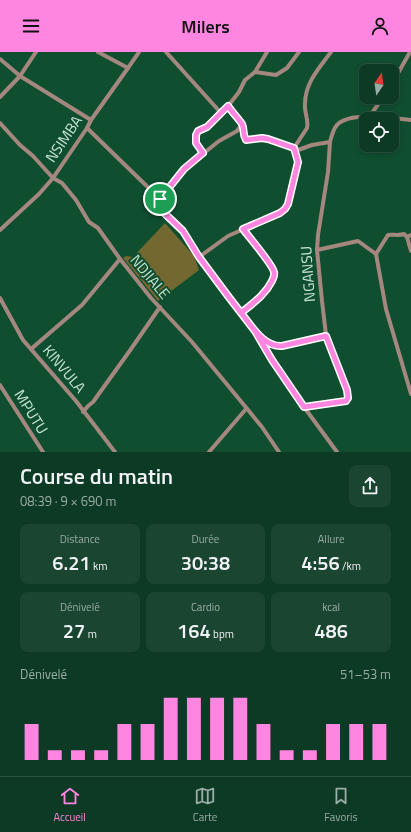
<!DOCTYPE html>
<html lang="fr">
<meta charset="utf-8">
<style>
:root{--surface:#0c3a24;--page:#1a4531;--text:#f1f3f6;--muted:#9aada6;--line:#2c5441;--accent:#fe86e0}
body{margin:0;font-family:"Titillium Web",sans-serif;background:var(--page);color:var(--text);height:100vh;display:flex;flex-direction:column;font-size:15px;white-space:nowrap}
*{box-sizing:border-box;margin:0}
p{font-size:13px;color:var(--muted)}
.icon{flex:none;width:22px;height:22px;fill:none;stroke:currentColor;stroke-width:2;stroke-linecap:round;stroke-linejoin:round}
.map{position:relative;height:400px;overflow:hidden}
.drawer{display:flex;flex-direction:column;background:var(--surface);flex:1}
.drawer>*{flex:none}
.needle{width:26px;rotate:13deg}
.controls{position:absolute;left:359px;top:12px;display:grid;gap:8px}
.controls a{display:grid;place-items:center;width:40px;height:40px;border-radius:8px;background:var(--surface);box-shadow:0 2px 6px #0003,0 0 0 1px var(--line);font-size:20px}
.pin{position:absolute;display:grid;place-items:center;width:34px;height:34px;color:#fff;margin:-17px;border:2px solid #fff;border-radius:50%;box-shadow:0 1px 4px #0007}
.round{display:grid;place-items:center;flex:none;width:42px;height:42px;border-radius:8px;background:var(--page)}
.head{display:flex;align-items:center;justify-content:space-between;height:68px;padding:0 20px}
h1{font-size:22px;font-weight:600;line-height:30px}
.stats{display:grid;grid-template-columns:repeat(3,1fr);gap:6px;height:68px;padding:4px 20px}
.stats div{display:grid;align-content:center;border-radius:8px;background:var(--page);text-align:center}
.stats b{font-size:20px;font-weight:600}
.stats small{font-size:11px;font-weight:400}
.stats p{font-size:11px}
.chart{height:112px;padding:8px 20px}
.chart p{display:flex;justify-content:space-between}
.chart svg{width:100%;height:72px;margin-top:4px;stroke:var(--accent);stroke-width:6}
header{display:flex;justify-content:space-between;align-items:center;height:52px;padding:0 20px;background:var(--accent);color:#111;font-size:18px;font-weight:600}
.menu{display:flex;justify-content:space-around;align-items:center;height:56px;border-top:1px solid var(--line);background:var(--surface);font-size:11px;color:var(--muted)}
.menu a{display:grid;justify-items:center;gap:2px}
.menu .on{color:var(--accent)}
.map>svg:first-child{display:block}
</style>
<header><svg class="icon" aria-label="menu" viewBox="0 0 24 24"><path d="M4 6h16M4 12h16M4 18h16"/></svg>Milers<svg class="icon" aria-label="person" viewBox="0 0 24 24"><circle cx="12" cy="8" r="4"/><path d="M4 21q1-7 8-7t8 7"/></svg></header>
<div class="map">
<svg width="411" height="400" viewBox="0 0 411 400">
<rect width="100%" height="100%" fill="#104e30"/>
<!-- green -->
<polygon fill="#746831" points="165,171 194,204 199,218 158,249 123,206 126,204 133,205"/>
<g fill="none" stroke-linecap="round" stroke-linejoin="round">
<!-- minor -->
<g stroke="#a4887f" stroke-width="4">
<polyline points="98,0 128,16"/>
<polyline points="166,0 221,61"/>
<polyline points="0,7 20,24 91,68"/>
<polyline points="255,20 276,23 287,16 299,0"/>
<polyline points="392,32 410,0"/>
<polyline points="0,45 20,24 36,0"/>
<path d="M228,54c4,6 10,12 14,18 3,6 0,10 4,15l16,-1 6,1 30,11 14,-5 18,-3c1,-4 4,-14 7,-17 12,-14 57,-7 74,-5"/>
<polyline points="370,64 383,45"/>
<polyline points="0,71 20,93 33,104 53,126 62,131 76,148 89,170 98,176 120,207 151,246 192,290 262,375 279,400"/>
<polyline points="87,76 160,147 159,156 183,179 199,205 227,244 255,279 272,308 304,355 337,400"/>
<polyline points="203,101 196,91 196,83 198,79 207,75 228,54 239,40 245,28 255,20 267,0"/>
<polyline points="160,147 184,117 219,89 237,79 242,72"/>
<polyline points="0,178 39,142 53,126 87,76 91,68 128,16 139,0"/>
<polyline points="407,185 411,199"/>
<path d="M317,198l41,-9 18,13 12,-19c6,-1 9,1 16,-1l3,3 4,-2"/>
<polyline points="376,202 386,257 411,342"/>
<path d="M199,205l29,-21 52,-23 5,-4 3,-5 10,-43 -4,-13 13,-20c2,-8 -3,-16 -2,-24 0,-21 14,-36 26,-52"/>
<polyline points="0,246 23,288 76,349 115,400"/>
<path d="M241,261c12,-10 24,-18 30,-32 2,-3 4,-5 3,-9 -1,-7 -25,-35 -31,-43"/>
<path d="M259,283c7,7 13,11 23,11l44,-11"/>
<polyline points="31,297 82,253 120,207"/>
<polyline points="0,333 43,400"/>
<polyline points="304,355 346,349 348,346 347,338 326,283 322,249 317,198 318,183 328,120 330,90"/>
<polyline points="83,360 88,354 93,350 131,297 160,255"/>
<polyline points="209,400 246,357"/>
</g>
</g>
<g fill="none" stroke-linecap="round" stroke-linejoin="round">
<defs>
<path id="route" d="M160,147l-1,9 24,23 16,26 29,39 27,35 17,29 32,47 42,-6 2,-3 -1,-8 -21,-54 -44,10c-19,1 -30,-20 -41,-33 12,-10 24,-18 31,-32 1,-3 3,-5 2,-9 -1,-7 -25,-35 -31,-43l37,-16 5,-4 3,-5 10,-42 -4,-14 -26,-9 -6,-1 -16,2c-4,-6 -1,-10 -4,-16 -4,-6 -10,-12 -14,-18l-21,21 -9,4 -2,4v8l7,10 -19,16 -24,30"/>
</defs>
<!-- route casing -->
<use href="#route" stroke="#fff" stroke-width="8"/>
<!-- route -->
<use href="#route" stroke="#fe86e0" stroke-width="5"/>
</g>
<g text-anchor="middle" stroke-width="4" stroke-linejoin="round" paint-order="stroke">
<!-- street labels -->
<g font-size="15" fill="#c8e5d2" stroke="#104e30">
<text transform="translate(64 87) rotate(-56)" y="5">NSIMBA</text>
<text transform="translate(308 222) rotate(-94)" y="5">NGANSU</text>
<text transform="translate(150 225) rotate(50)" y="5">NDJIALE</text>
<text transform="translate(64 317) rotate(50)" y="5">KINVULA</text>
<text transform="translate(31 360) rotate(58)" y="5">MPUTU</text>
</g>
</g>
</svg>
<div class="controls">
<a><svg class="needle" viewBox="-14 -14 28 28"><path d="M0-13l5 13h-10z" fill="#e53935"/><path d="M0 13l5-13h-10z" fill="#9aada6"/></svg></a>
<a><svg class="icon" aria-label="locate" viewBox="0 0 24 24"><circle cx="12" cy="12" r="6"/><path d="M12 2v4M12 18v4M2 12h4M18 12h4"/></svg></a>
</div>
<div class="pin" style="left:160px;top:147px;background:#1e9e55"><svg class="icon" aria-label="arrive" viewBox="0 0 24 24"><path d="M6 21V4h12l-3 4 3 4H6"/></svg></div>
</div>
<section class="drawer">
<div class="head"><div><h1>Course du matin</h1><p>08:39 · 9 × 690 m</p></div><a class="round"><svg class="icon" aria-label="share" viewBox="0 0 24 24"><path d="M12 15V3M7 8l5-5 5 5M5 13v7h14v-7"/></svg></a></div>
<div class="stats">
<div><p>Distance</p><b>6.21<small> km</small></b></div>
<div><p>Durée</p><b>30:38</b></div>
<div><p>Allure</p><b>4:56<small> /km</small></b></div>
</div>
<div class="stats">
<div><p>Dénivelé</p><b>27<small> m</small></b></div>
<div><p>Cardio</p><b>164<small> bpm</small></b></div>
<div><p>kcal</p><b>486</b></div>
</div>
<div class="chart"><p><span>Dénivelé</span>51–53 m</p>
<svg viewBox="0 0 160 44" preserveAspectRatio="none"><path d="M5 44V22M15 44V38M25 44V38M35 44V38M45 44V22M55 44V22M65 44V6M75 44V6M85 44V6M95 44V6M105 44V22M115 44V38M125 44V38M135 44V22M145 44V22M155 44V22"/></svg>
</div>
</section>
<nav class="menu">
<a class="on"><svg class="icon" aria-label="home" viewBox="0 0 24 24"><path d="M3 11l9-7 9 7M6 9v11h12V9"/></svg>Accueil</a>
<a><svg class="icon" aria-label="map" viewBox="0 0 24 24"><path d="M3 6l6-2 6 2 6-2v14l-6 2-6-2-6 2zM9 4v14M15 6v14"/></svg>Carte</a>
<a><svg class="icon" aria-label="saved" viewBox="0 0 24 24"><path d="M7 4h10v16l-5-4-5 4z"/></svg>Favoris</a>
</nav>
